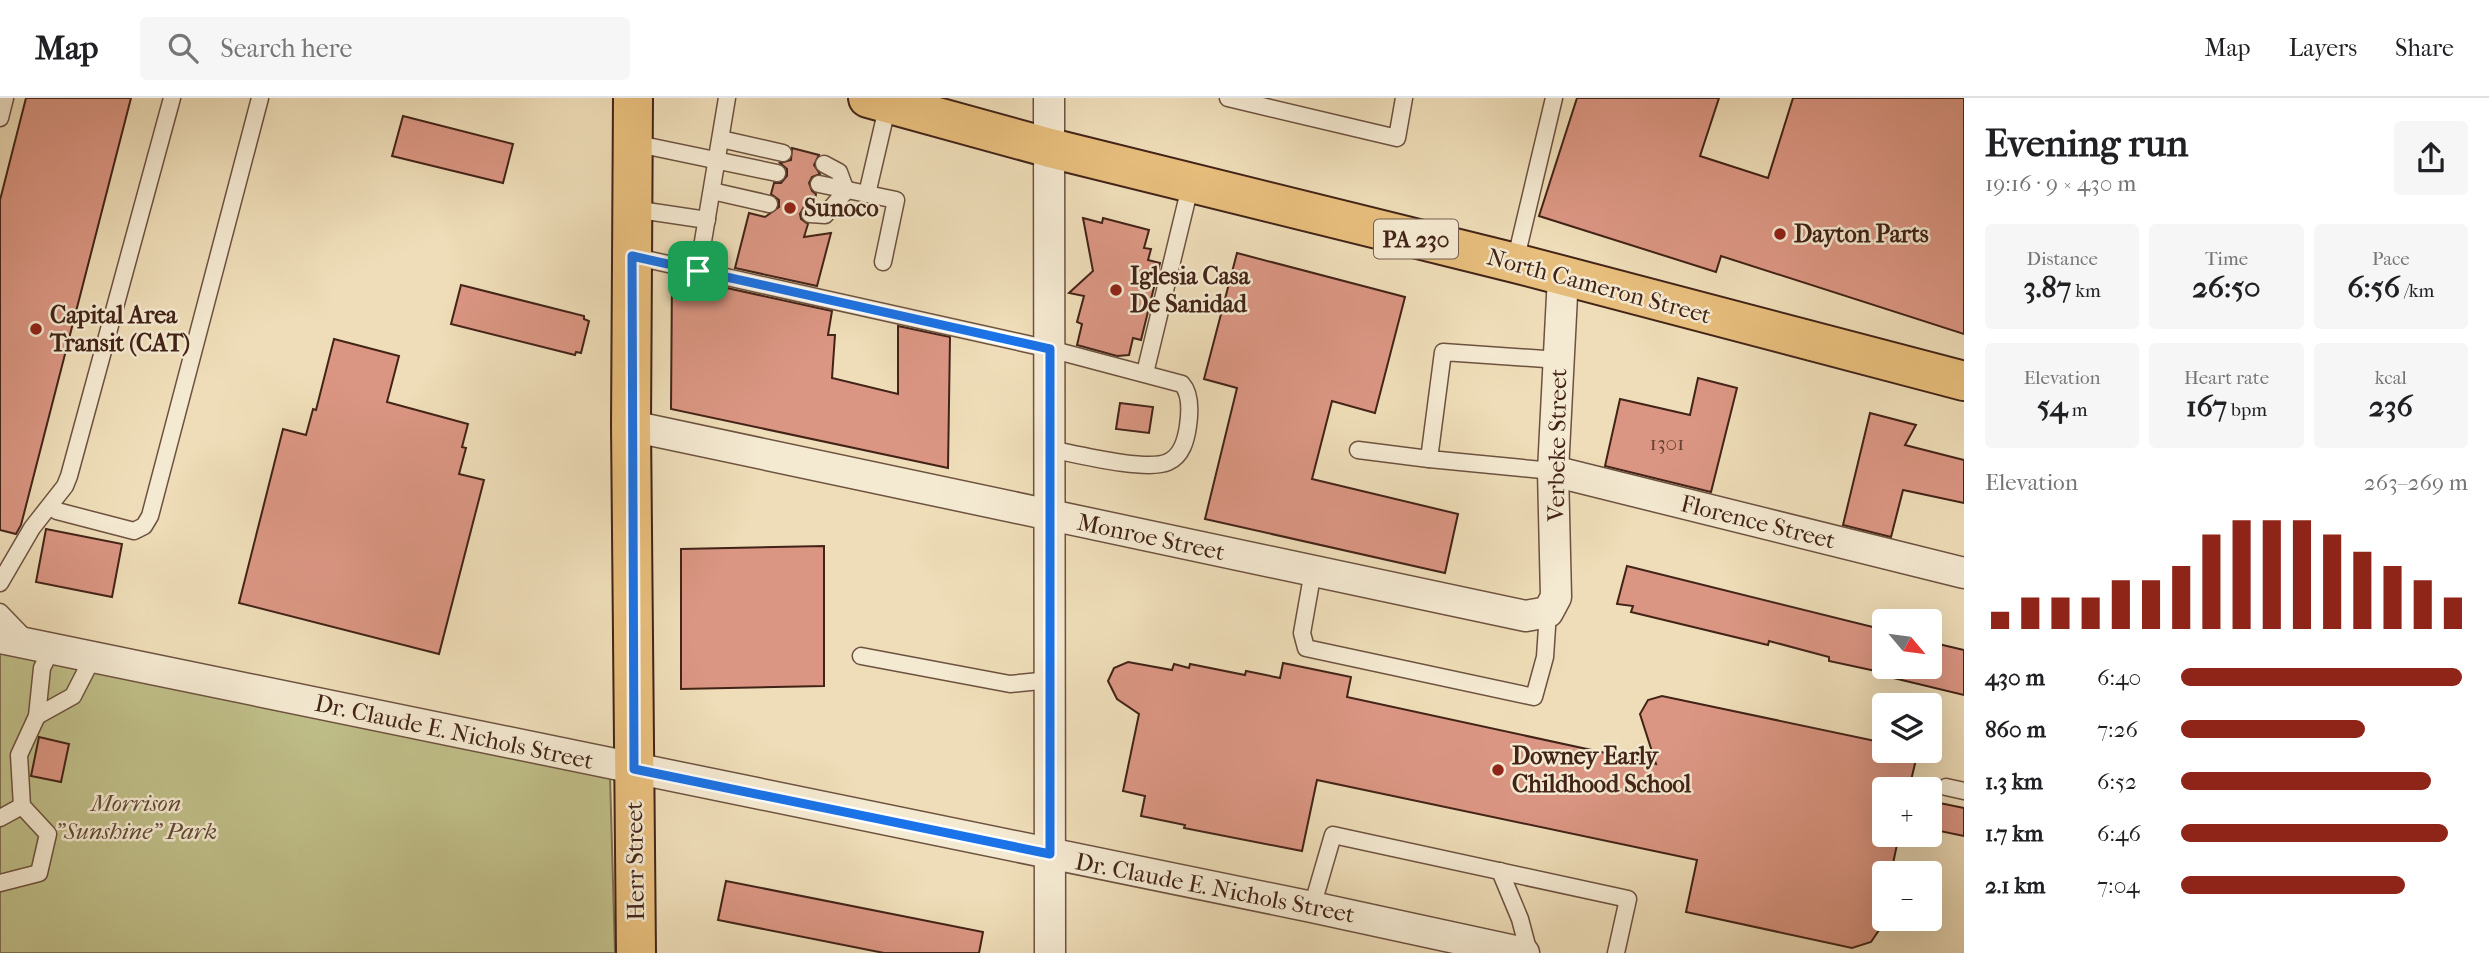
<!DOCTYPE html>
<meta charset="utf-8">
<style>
:root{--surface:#fff;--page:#f6f6f6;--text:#202124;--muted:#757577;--line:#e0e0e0;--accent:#8f2418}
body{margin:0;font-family:"IM FELL French Canon",serif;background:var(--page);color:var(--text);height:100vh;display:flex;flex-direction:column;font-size:26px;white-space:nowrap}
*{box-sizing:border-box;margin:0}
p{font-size:23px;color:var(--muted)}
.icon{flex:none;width:38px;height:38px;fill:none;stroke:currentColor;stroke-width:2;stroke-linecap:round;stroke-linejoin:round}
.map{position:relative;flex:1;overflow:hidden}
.sheet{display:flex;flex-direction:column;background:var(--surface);width:525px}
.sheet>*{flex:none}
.needle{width:46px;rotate:119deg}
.fabs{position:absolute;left:1872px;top:511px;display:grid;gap:14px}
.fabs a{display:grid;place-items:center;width:70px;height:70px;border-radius:7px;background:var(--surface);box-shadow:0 7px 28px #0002;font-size:35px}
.pin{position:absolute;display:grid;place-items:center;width:60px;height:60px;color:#fff;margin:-30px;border-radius:14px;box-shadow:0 4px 10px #0006}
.round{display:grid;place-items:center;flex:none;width:74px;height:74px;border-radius:7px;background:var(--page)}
.summary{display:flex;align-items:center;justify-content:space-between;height:119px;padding:0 21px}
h1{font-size:38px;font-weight:700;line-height:52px}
.stats{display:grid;grid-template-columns:repeat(3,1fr);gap:10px;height:119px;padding:7px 21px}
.stats div{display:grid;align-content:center;border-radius:7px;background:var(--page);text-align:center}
.stats b{font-size:30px;font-weight:700}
.stats small{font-size:19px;font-weight:400}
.stats p{font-size:19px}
.chart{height:196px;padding:14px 21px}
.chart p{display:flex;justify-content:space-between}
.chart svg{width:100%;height:126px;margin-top:7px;stroke:var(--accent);stroke-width:6}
ul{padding:0 21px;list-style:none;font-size:23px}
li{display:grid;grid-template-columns:112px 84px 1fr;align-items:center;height:52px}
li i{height:18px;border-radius:9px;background:var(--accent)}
header{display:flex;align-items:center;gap:42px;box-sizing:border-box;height:98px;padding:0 35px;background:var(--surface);border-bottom:2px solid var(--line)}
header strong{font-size:33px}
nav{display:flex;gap:38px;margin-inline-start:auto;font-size:24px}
.search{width:490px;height:63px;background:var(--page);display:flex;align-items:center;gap:18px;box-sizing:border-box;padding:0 24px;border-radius:7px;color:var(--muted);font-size:26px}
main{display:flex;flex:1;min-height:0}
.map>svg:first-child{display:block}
</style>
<header>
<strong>Map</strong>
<div class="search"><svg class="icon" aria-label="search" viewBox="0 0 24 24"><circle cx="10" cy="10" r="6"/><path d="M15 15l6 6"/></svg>Search here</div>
<nav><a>Map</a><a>Layers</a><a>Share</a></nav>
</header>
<main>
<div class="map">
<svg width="1964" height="855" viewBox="0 0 1964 855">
<rect width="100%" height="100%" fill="#eeddb8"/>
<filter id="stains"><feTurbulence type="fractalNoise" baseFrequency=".00286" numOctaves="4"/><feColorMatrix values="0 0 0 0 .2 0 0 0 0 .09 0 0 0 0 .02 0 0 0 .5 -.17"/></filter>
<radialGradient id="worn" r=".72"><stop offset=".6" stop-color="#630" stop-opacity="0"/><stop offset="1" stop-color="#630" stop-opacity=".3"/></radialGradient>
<!-- green -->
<polygon fill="#c0bf89" stroke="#817150" stroke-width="2" points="0,552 610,679 615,855 0,855"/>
<!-- building -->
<g fill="#db9683" stroke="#422317" stroke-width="2">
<polygon points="26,0 131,0 21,427 16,436 0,432 0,102"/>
<polygon points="1577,0 1719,0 1700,58 1768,80 1793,0 1964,0 1964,236 1721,158 1716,174 1539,118"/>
<polygon points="403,18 513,46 503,85 392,58"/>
<polygon points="792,50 819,57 814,67 820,76 812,79 809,85 812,93 816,96 814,106 805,107 800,116 801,121 808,126 804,139 831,135 817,188 735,170 749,115 765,119 779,109 779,102 771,96 774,85 781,85 787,78 787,71 780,65 791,62"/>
<polygon points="1083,120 1102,125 1103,120 1149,132 1144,150 1151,151 1148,162 1160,165 1141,242 1133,240 1129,257 1117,258 1077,247 1082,226 1077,224 1084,198 1069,195 1093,173"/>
<polygon points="1237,155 1405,199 1375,315 1332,303 1312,381 1458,416 1445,475 1205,421 1237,290 1204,281"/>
<polygon points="672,178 832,213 828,237 835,237 832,280 898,296 898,228 950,239 948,370 671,311"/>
<polygon points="461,187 584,218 584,221 589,223 581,255 576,254 575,257 451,226"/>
<polygon points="334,241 399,258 387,304 468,326 462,349 466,350 459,376 484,382 439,556 239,505 283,331 306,337 313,311 316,312"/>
<polygon points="1698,280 1737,290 1711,394 1605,368 1620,301 1690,317"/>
<polygon points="1120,305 1153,309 1149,335 1116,331"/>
<polygon points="1870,315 1916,327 1905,347 1964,362 1964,405 1903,392 1891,439 1843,427"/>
<polygon points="46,431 122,446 112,499 36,484"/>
<polygon points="824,448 824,588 681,591 681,451"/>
<polygon points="1627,468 1885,532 1885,575 1829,563 1829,559 1769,543 1768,547 1631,514 1633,508 1617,506"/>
<polygon points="1930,544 1964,552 1964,597 1885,578 1886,569 1930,569"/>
<polygon points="1128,564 1172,572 1174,566 1189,570 1190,566 1245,577 1246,573 1280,580 1283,565 1351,579 1347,599 1656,666 1640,616 1648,602 1662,598 1885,645 1885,653 1918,653 1909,691 1885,691 1885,737 1899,737 1891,775 1885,775 1885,805 1879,832 1871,844 1852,850 1686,814 1697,762 1317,682 1302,753 1184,730 1185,727 1141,718 1145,698 1123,693 1139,616 1117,601 1108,583 1114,570"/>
<polygon points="39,639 69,646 61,684 31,678"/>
<polygon points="1930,703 1964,710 1964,738 1930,731"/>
<polygon points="726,783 983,834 979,855 884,855 718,822"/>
</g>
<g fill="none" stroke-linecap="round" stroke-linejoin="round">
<defs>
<g id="lane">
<polyline points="1228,0 1397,40 1404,0"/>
<polyline points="0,20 5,0"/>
<polyline points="721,41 783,55"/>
<polyline points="633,45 777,75"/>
<polyline points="819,86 867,96 888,6"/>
<polyline points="712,93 769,106"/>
<polyline points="867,96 896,102 883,164"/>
<polyline points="633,111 707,122"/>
<polyline points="810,116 825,117 846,93 839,74 824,66"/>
<path d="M632,158l418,93 132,35c9,10 8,28 6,42 -2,14 -6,30 -20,36 -21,10 -92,-8 -118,-13"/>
<polyline points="1515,164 1554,0"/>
<polyline points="698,173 727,0"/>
<polyline points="1145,275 1191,85"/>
<polyline points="1358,352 1429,361"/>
<polyline points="1553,373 1429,361 1443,254 1559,262"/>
<polyline points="51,407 57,413 134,433 144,428 150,418 260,0"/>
<polyline points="1313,473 1302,535 1306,550 1534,599 1545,559 1548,514"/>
<polyline points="0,485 32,430 65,388 69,378 172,0"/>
<polyline points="0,514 27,542"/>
<polyline points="861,558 1010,586 1050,582"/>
<polyline points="37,618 73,598 93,559"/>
<polyline points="1946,689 1964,693"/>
<polyline points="0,720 22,708"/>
<polyline points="1500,773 1520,821 1529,855"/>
<polyline points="0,785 39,775 48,736 22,708 19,657 37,618 42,570 52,550"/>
<polyline points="1312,809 1333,737 1628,801 1616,855"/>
</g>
<g id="street">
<polyline points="1049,0 1050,855"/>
<polyline points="631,328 1526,518 1548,514 1556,499 1553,373 1563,178"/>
<polyline points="1553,373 1964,475"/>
<polyline points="0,540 1312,809 1524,855"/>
</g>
<polyline id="primary" points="633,0 631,328 636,855"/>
<polyline id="highway" points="868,0 1050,50 1515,165 1964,283"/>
</defs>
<!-- lane casing -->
<use href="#lane" stroke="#6d523f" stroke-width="19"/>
<!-- street casing -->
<use href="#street" stroke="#6d523f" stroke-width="33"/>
<!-- primary casing -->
<use href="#primary" stroke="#422317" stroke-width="42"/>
<!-- highway casing -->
<use href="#highway" stroke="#422317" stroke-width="42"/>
<!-- lane -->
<use href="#lane" stroke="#f4e9d1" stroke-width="16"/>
<!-- street -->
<use href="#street" stroke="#f4e9d1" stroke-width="30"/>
<!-- primary -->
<use href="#primary" stroke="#e7be7c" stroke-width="38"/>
<!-- highway -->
<use href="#highway" stroke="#e7be7c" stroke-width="38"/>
</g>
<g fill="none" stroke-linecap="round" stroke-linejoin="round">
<defs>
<polygon id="route" points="632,158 1050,251 1050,756 634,671"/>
</defs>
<!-- route casing -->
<use href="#route" stroke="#fff" stroke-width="14"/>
<!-- route -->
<use href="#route" stroke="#1a73e8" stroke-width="9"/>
</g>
<!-- markers -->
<g fill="#8f2418" stroke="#f4e9d1" stroke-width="2.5">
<circle cx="790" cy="110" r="7"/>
<circle cx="1780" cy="136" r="7"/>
<circle cx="1116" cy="192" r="7"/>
<circle cx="36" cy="231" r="7"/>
<circle cx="1498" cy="672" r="7"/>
</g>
<g text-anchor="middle" stroke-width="5" stroke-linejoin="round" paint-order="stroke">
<!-- number labels -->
<g font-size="21" fill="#684032">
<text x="1667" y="352">1301</text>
</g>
<!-- shield labels -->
<rect fill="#f4e9d1" stroke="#775e4f" stroke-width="2" x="1374" y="121.5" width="84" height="39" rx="5"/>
<g font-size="23" font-weight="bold" fill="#422317">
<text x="1416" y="149">PA 230</text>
</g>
<!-- poi labels -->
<g font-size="24" font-weight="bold" fill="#422317" stroke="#f4e9d1" text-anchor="start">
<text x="804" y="118">Sunoco</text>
<text x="1794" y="144">Dayton Parts</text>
<text x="1130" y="186">Iglesia Casa<tspan x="1130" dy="28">De Sanidad</tspan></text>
<text x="50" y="225">Capital Area<tspan x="50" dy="28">Transit (CAT)</tspan></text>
<text x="1512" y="666">Downey Early<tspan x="1512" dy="28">Childhood School</tspan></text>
</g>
<!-- street labels -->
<g font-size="24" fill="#422317" stroke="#f4e9d1">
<text transform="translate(1599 188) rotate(15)" y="8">North Cameron Street</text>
<text transform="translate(1557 347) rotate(-89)" y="8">Verbeke Street</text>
<text transform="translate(1758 424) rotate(14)" y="8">Florence Street</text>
<text transform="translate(1151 439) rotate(12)" y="8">Monroe Street</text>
<text transform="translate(454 634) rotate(12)" y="8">Dr. Claude E. Nichols Street</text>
<text transform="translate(635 763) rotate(-91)" y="8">Herr Street</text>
<text transform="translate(1215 790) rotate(11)" y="8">Dr. Claude E. Nichols Street</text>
</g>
<!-- park labels -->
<g font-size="24" font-style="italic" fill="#624a34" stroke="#f4e9d1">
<text x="136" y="713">Morrison<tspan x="136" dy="28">"Sunshine" Park</tspan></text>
</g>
</g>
<rect width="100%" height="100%" filter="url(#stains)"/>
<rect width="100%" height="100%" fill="url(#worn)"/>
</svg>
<div class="fabs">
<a><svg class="needle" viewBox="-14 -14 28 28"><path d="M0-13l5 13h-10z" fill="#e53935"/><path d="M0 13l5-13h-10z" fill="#757577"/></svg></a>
<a><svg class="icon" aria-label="layers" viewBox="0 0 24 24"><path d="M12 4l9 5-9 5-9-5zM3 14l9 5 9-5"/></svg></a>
<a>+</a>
<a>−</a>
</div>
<div class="pin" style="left:698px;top:173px;background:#1e9e55"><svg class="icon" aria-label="arrive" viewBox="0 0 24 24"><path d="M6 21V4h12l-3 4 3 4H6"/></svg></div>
</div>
<section class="sheet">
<div class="summary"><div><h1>Evening run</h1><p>19:16 · 9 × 430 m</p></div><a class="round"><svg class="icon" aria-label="share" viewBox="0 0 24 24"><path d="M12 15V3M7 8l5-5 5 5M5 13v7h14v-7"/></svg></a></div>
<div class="stats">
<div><p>Distance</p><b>3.87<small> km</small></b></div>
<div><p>Time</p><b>26:50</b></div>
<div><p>Pace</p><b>6:56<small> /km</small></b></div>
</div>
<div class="stats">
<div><p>Elevation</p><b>54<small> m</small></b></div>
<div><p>Heart rate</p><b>167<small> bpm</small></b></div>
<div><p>kcal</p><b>236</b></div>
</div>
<div class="chart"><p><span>Elevation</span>263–269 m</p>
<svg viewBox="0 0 160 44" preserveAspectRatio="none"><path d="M5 44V38M15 44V33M25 44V33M35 44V33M45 44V27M55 44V27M65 44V22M75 44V11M85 44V6M95 44V6M105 44V6M115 44V11M125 44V17M135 44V22M145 44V27M155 44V33"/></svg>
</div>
<ul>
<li><b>430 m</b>6:40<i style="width:98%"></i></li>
<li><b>860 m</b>7:26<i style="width:64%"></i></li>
<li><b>1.3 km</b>6:52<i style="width:87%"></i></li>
<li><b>1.7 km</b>6:46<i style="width:93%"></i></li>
<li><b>2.1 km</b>7:04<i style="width:78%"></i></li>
</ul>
</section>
</main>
